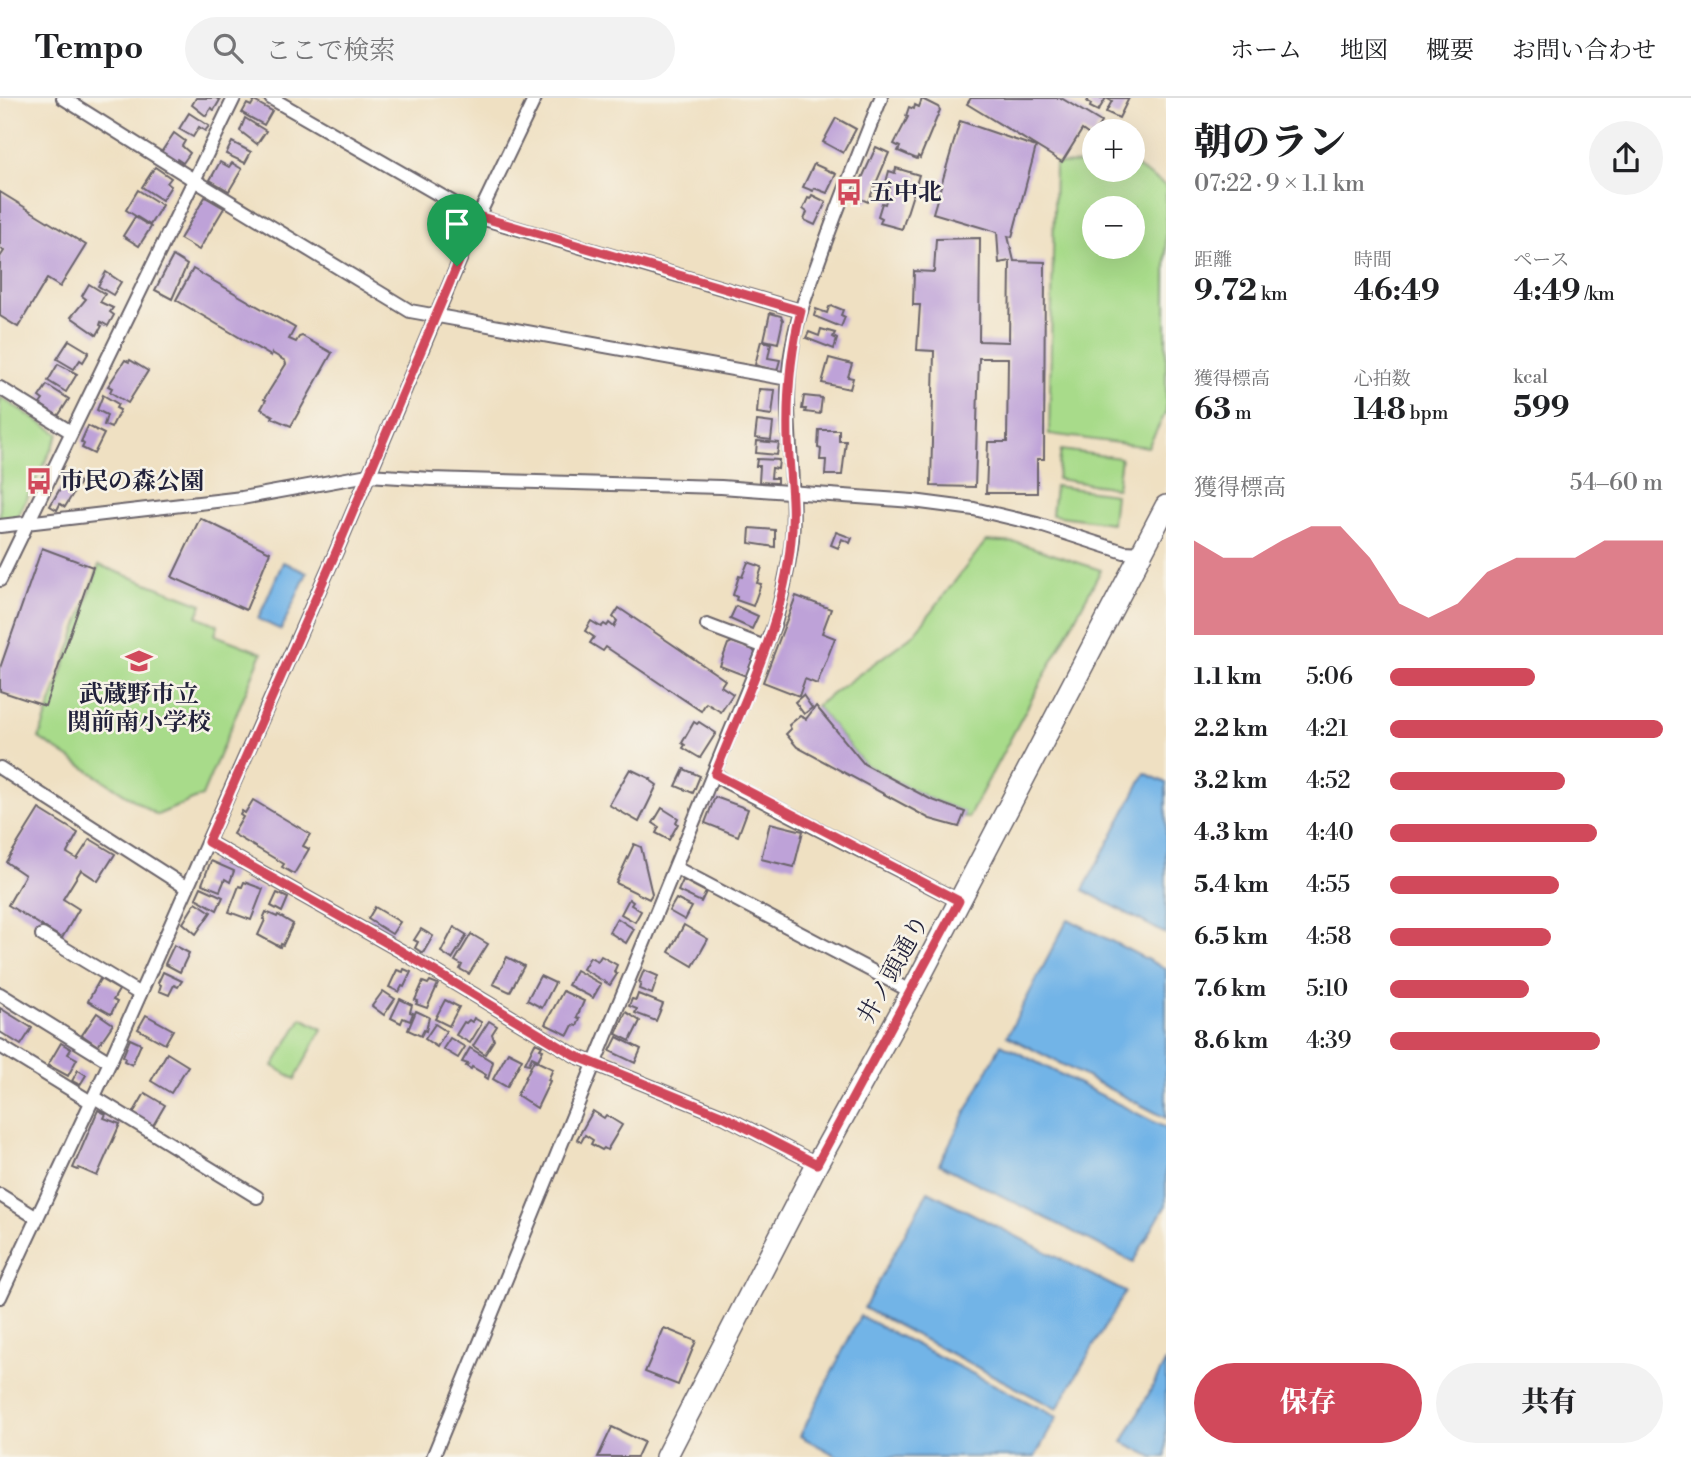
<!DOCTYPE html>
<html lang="ja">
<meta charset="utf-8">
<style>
:root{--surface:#fff;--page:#f2f2f2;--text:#202124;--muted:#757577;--line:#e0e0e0;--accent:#d1495b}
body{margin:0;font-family:"Libre Bodoni","Noto Serif JP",serif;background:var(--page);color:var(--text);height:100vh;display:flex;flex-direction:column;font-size:26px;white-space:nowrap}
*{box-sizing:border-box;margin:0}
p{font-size:23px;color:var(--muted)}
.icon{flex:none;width:38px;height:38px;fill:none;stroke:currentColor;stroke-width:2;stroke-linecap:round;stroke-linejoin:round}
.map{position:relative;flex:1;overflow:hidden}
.details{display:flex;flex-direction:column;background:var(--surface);width:525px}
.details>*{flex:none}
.fabs{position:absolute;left:1082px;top:21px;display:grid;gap:14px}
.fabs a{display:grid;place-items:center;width:63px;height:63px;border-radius:50%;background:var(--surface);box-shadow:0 7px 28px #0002;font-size:35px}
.pin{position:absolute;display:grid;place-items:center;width:60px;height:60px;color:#fff;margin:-72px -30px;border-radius:50% 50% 50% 0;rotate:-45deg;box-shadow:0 0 7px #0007}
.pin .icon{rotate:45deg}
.round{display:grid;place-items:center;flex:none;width:74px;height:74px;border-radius:37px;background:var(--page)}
.head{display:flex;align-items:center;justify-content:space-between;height:119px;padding:0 28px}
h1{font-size:38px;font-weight:800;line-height:52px}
.metrics{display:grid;grid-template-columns:repeat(3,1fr);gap:10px;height:119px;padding:7px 28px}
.metrics div{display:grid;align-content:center}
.metrics b{font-size:30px;font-weight:800}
.metrics small{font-size:19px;font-weight:400}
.metrics p{font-size:19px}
.chart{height:196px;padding:14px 28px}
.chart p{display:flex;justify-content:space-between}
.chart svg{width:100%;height:126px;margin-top:7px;fill:var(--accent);opacity:.7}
.button{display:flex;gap:14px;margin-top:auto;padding:14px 28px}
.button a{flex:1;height:80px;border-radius:42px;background:var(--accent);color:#fff;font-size:28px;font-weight:800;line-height:80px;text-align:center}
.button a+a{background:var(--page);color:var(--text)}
ul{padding:0 28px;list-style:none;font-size:23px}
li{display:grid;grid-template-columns:112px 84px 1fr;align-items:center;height:52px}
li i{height:18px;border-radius:9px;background:var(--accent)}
header{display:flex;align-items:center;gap:42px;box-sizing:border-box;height:98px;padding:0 35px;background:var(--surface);border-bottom:2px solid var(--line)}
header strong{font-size:33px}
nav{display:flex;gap:38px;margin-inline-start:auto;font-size:24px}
.search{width:490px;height:63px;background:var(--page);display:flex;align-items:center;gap:18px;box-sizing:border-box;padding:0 24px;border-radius:38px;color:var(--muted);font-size:26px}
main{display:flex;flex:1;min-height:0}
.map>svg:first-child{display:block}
</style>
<header>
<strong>Tempo</strong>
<div class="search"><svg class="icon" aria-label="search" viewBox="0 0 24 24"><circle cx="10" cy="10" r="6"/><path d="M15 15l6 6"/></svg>ここで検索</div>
<nav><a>ホーム</a><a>地図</a><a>概要</a><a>お問い合わせ</a></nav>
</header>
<main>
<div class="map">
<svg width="1166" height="1359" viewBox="0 0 1166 1359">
<rect width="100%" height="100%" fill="#f7f3e8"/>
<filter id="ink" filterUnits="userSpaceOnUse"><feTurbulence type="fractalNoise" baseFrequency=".0143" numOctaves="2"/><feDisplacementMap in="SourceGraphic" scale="14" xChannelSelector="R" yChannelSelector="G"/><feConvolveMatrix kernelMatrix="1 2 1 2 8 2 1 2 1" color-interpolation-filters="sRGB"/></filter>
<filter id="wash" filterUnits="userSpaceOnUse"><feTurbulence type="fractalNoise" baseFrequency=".00686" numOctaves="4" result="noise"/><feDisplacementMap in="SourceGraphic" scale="28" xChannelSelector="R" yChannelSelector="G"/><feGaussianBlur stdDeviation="1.57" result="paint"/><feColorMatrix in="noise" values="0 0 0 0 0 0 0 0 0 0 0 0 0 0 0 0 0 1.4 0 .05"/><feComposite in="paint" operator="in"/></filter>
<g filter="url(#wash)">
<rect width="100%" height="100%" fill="#efe0c2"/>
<!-- green -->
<g fill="#a8db8a" stroke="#657e62" stroke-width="2" fill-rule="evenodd">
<path d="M1094,65v7h38v-6l34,22v226l-18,35 -99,-13 6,-270zM1132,110v39h-38v-39z"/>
<polygon points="0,299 59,336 17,420 0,422"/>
<polygon points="1061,352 1121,360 1117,390 1057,381"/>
<polygon points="1055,388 1115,396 1112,425 1052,417"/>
<polygon points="986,443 1019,445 1101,472 968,720 964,719 964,714 930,701 864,666 816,608 914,536"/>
<polygon points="99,467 202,506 197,518 218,527 215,537 262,555 202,698 157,717 39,640"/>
<polygon points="302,920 322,931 295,981 273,968"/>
</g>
<!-- water -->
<g fill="#72b4e7" stroke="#4a6b91" stroke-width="2">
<polygon points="283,464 307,475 281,532 258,521"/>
<polygon points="1145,675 1166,685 1166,836 1083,792"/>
<polygon points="1068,821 1166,871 1166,1020 1007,938"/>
<polygon points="1001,946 1166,1030 1166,1107 1133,1164 939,1066"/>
<polygon points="928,1093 1125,1194 1057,1311 864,1210"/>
<polygon points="860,1218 1057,1319 1035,1359 839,1359 800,1338"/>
<polygon points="1166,1263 1166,1359 1153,1359 1123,1344"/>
</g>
<g id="blocks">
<!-- building -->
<g fill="#bea2d8">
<polygon points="196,0 216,0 220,2 214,12 211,10 206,18 192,7"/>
<polygon points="971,0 1061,0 1101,24 1092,39 1082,32 1062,64 967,6"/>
<polygon points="1089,0 1129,0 1119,20 1106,14 1112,3 1106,0 1098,13 1090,9 1091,6 1087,4"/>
<polygon points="922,1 938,9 940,12 920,60 918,58 917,61 898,53 900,49 894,46 908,19 906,18 909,9 914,11 915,7 919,9"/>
<polygon points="254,3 272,13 264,27 242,15 247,6 251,8"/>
<polygon points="189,15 209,28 205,33 199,29 193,39 179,31"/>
<polygon points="245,20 266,33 257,46 240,33"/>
<polygon points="836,20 856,31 843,55 823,44"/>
<polygon points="960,23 1036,49 1012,139 1008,138 1014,163 1045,164 1044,361 1037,361 1037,395 986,395 988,344 1007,344 1008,260 979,260 975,389 931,388 934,253 917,252 920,207 913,207 914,173 934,174 936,141 980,140 979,243 1009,244 1010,163 999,165 997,134 933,115"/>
<polygon points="174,35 185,43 182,48 190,55 183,65 177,61 174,65 160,56"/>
<polygon points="232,44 251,54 245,65 226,56"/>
<polygon points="876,49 889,55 868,104 854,98"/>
<polygon points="220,64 229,69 232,65 242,71 229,93 210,82"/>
<polygon points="814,66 836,76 827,95 814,90 813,93 803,89"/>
<polygon points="155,69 171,80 167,85 171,88 162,102 142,89"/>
<polygon points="896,70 919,77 902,131 880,125 882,120 878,118 882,105 885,106 890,89 885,88 889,73 895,75"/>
<polygon points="138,92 162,107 150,127 126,112"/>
<polygon points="0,94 86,147 60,189 47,181 18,229 0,218 0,159 4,153 0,150"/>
<polygon points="812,97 826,104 815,127 804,122 807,114 803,111 808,100 810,101"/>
<polygon points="205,99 224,110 199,152 180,141"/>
<polygon points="135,119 151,129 139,148 123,138"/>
<polygon points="173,158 187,167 172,201 155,192"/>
<polygon points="193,171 295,230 289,241 296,244 299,239 302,238 332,255 291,328 272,320 273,318 261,311 266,302 264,301 286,266 285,263 272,255 271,258 176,202"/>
<polygon points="106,174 121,184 113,197 98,188"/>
<polygon points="89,186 105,196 100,204 113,210 110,214 114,217 108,228 101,224 100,227 102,228 97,237 71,219 86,201 82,198"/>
<polygon points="833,208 843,212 841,217 845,219 841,229 814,218 816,211 827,215 829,209"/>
<polygon points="770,215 781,218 783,222 778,245 764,242"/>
<polygon points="821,231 835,235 833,239 837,241 834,251 806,240 809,234 819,238"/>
<polygon points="69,242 89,254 83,264 80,262 74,271 57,261"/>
<polygon points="761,243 771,245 768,260 780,262 777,273 755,267"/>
<polygon points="829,260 852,266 848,279 853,280 850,291 822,285"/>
<polygon points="125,262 129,264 130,262 148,273 128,305 110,294 112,290 108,288"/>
<polygon points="58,266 77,276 66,294 48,283"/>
<polygon points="47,287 69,301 58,318 40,306 43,302 39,299"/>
<polygon points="759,291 775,292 772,317 757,315"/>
<polygon points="103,297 118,306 116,310 120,312 111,330 104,327 107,317 97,312"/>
<polygon points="804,298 822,300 820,316 805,314 806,311 802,311"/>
<polygon points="757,323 773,325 771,342 755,340"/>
<polygon points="88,328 104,336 94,356 82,350 84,346 81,344"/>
<polygon points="819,332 839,332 839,343 846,343 842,377 825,377 826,362 820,362 821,351 818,350"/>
<polygon points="757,343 779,345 777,357 756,355"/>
<polygon points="757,361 779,362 778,371 772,370 771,380 777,380 777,385 759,384 760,368 756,368"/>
<polygon points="68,377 80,384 65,409 60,406 57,412 50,408"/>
<polygon points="200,420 270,454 246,512 172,479"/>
<polygon points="750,430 775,432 775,449 749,445"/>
<polygon points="836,434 852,440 850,445 842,441 838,450 831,447"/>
<polygon points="42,450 93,469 45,608 0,593 0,570"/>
<polygon points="748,464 762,469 757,485 761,486 753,508 736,502 737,499 733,497 739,478 742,479"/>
<polygon points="796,498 831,511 822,535 835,540 817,586 805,581 799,598 763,584"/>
<polygon points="736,508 758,518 752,531 730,521"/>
<polygon points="619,510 725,582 721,588 733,596 721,614 706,605 701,613 606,549 603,553 590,545 594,539 585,533 591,523 601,529 604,526 607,528 609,525 614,529 617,523 613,519"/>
<polygon points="732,544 752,551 755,555 746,578 720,568 728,546"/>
<polygon points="803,597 812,610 804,616 795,604"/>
<polygon points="816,608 864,666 930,701 965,714 959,729 930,721 797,649 786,636 791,631 789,627 800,618 806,621"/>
<polygon points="694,624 697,626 699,624 716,635 700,660 683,650 685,647 682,645"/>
<polygon points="630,671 651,681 650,682 657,687 639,724 609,707"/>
<polygon points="684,671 700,678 693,695 676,688"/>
<polygon points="715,699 748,711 738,738 705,725"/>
<polygon points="253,702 310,736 303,748 309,751 294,776 282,769 284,766 233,736 243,719 240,717 242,713 245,715"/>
<polygon points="662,710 678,720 676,724 678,726 669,742 656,735 659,729 653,725"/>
<polygon points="39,711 78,735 67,755 77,761 90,741 115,756 98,783 81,772 63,801 79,811 62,840 8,807 25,777 6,764"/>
<polygon points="770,725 803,733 794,769 761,761"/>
<polygon points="634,746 641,749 652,796 649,801 616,785"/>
<polygon points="211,763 234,773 230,784 225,781 220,793 202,786"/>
<polygon points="683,782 706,794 701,804 678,793"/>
<polygon points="244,784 263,791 251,822 229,814 239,788 242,789"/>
<polygon points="201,789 223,799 217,812 196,800"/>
<polygon points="277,795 288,800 282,814 271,808"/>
<polygon points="629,801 633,804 631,807 641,813 635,824 621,816"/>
<polygon points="676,801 692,809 685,822 669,813"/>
<polygon points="196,804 211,814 196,836 183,825"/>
<polygon points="375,809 400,824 392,836 368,821"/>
<polygon points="266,814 277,819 278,817 293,826 283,847 281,846 280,849 258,837 265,822 263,821"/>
<polygon points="617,820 634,831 626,845 609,834"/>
<polygon points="684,827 708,841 693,868 669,854"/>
<polygon points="454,829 467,837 452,861 441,854"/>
<polygon points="421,831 433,838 423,855 415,850 418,844 414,842"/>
<polygon points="471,836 488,846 469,876 460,871 462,867 455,863"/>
<polygon points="174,847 189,855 180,874 165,866"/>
<polygon points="601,858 617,867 614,874 617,876 610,887 583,871 590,859 598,863"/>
<polygon points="507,859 524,868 510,894 493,886"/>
<polygon points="404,871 411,874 404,889 402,888 399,894 389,889 397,872 403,874"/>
<polygon points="576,872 601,886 593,900 568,887"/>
<polygon points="644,872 658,878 652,896 639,891 641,885 639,884"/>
<polygon points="163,874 182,883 178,889 174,887 169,897 159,893 161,887 158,885"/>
<polygon points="540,878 555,885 542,910 527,902"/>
<polygon points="100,881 119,892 113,902 117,904 111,916 88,903"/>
<polygon points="430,883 438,886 427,910 416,906 418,903 415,902 423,884 428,886"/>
<polygon points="383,893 395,901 384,917 372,908"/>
<polygon points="563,893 584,903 577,919 580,921 577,928 573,927 568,937 545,926"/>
<polygon points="638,896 663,906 656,923 635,915 637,911 629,908 632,901 636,902"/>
<polygon points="400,901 412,907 410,914 413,915 410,923 403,920 401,925 391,920"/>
<polygon points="445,902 459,909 449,928 435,921"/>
<polygon points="0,910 32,930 21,947 0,934"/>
<polygon points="416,913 429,919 426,933 424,932 421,938 408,932"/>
<polygon points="626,914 640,923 630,943 616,936"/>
<polygon points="97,915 113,926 98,948 82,937"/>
<polygon points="146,917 173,932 165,946 138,931"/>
<polygon points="474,920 481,924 481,927 470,945 456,937 464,924 466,925 469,922 472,924"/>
<polygon points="489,923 497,928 492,936 494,942 485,956 473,948"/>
<polygon points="435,926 446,933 437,949 425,941"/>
<polygon points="617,939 641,951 635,965 610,953"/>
<polygon points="450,940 465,949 458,960 443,951"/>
<polygon points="130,941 141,946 132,967 124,963 125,960 123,958"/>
<polygon points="61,945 71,951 68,956 77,961 68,978 48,967"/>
<polygon points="535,945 542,948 540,951 543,952 538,962 532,959 529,966 525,965"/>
<polygon points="470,950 493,964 488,981 485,979 486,977 472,969 471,971 466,968 468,966 462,964"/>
<polygon points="508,954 522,961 507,989 493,981"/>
<polygon points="167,955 188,968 171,995 151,983"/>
<polygon points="534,962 553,971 548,982 550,983 537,1010 517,997"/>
<polygon points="78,972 86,977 80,987 72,983"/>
<polygon points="145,995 165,1007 151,1031 131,1019"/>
<polygon points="98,1012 106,1016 104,1020 120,1026 97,1078 79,1070 78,1072 73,1070"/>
<polygon points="593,1013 604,1020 606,1017 622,1027 607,1052 604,1050 602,1052 591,1046 593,1042 585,1037 581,1044 577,1041"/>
<polygon points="664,1230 696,1243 678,1287 645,1274"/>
<polygon points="612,1329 644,1344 637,1359 598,1359"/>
</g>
</g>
</g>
<g filter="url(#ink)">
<use href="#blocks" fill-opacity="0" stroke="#6a646a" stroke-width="2"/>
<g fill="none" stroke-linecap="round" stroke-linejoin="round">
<defs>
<g id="minor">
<polyline points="63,0 194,82 410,213 788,281"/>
<polyline points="271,0 478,119 801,213"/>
<polyline points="0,290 71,334"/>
<polyline points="0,428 242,400 368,377 431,381 721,389 913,403 974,411 1037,426 1124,454 1142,455"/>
<polyline points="0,482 234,0"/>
<polyline points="707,527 765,549"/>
<polyline points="0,670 187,790"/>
<polyline points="715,676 726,684 959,803"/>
<polyline points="208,744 401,853 576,958 723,1018 817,1066"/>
<polyline points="676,770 912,894"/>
<polyline points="42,837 140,896"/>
<polyline points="0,896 110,964"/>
<polyline points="0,948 91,1004"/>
<polyline points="94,999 257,1099"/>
<polyline points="0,1097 37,1120"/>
<polyline points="0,1199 110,964 336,454 478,119 535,0"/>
<path d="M433,1359l342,-834c7,-28 14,-55 17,-84 5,-65 -12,-131 1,-196 5,-29 17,-58 27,-86 19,-54 40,-106 61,-159"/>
</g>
<polyline id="primary" points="666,1359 817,1066 912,894 1166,408"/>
</defs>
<!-- minor casing -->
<use href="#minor" stroke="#6a646a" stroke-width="16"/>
<!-- primary casing -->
<use href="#primary" stroke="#6a646a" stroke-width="24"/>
<!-- minor -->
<use href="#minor" stroke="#fff" stroke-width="12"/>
<!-- primary -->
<use href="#primary" stroke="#fff" stroke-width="21"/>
</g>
</g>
<g fill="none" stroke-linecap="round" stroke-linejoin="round" filter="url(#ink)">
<defs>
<path id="route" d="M478,118l323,95c-11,42 -14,84 -13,127 1,34 7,69 3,102 -7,82 -46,158 -76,234l244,127 -142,263 -94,-48 -147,-60 -175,-105 -193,-109 128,-290z"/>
</defs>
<!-- route casing -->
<use href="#route" stroke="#fff" stroke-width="14"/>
<!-- route -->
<use href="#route" stroke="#d1495b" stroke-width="9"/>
</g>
<!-- icons -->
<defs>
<symbol id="bus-bare" viewBox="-9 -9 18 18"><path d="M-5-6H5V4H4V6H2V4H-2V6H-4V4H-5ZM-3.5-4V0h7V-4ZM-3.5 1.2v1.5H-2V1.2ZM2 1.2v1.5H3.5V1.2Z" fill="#d1495b" stroke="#f7f3e8" stroke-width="2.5" paint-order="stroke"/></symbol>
<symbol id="school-bare" viewBox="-9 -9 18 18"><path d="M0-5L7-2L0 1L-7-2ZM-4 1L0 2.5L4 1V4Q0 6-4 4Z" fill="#d1495b" stroke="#f7f3e8" stroke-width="2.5" paint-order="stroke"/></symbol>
</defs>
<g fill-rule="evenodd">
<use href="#bus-bare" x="830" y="75" width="38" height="38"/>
<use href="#bus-bare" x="20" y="364" width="38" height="38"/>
<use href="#school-bare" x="120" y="544" width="38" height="38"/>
</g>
<g text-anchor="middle" stroke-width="5" stroke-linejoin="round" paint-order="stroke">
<!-- poi labels -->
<g font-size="24" font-weight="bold" fill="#22223b" stroke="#f7f3e8" text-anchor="start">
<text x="870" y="102">五中北</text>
<text x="60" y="391">市民の森公園</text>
<text x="139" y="604" text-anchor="middle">武蔵野市立<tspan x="139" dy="28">関前南小学校</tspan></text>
</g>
<!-- street labels -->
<g font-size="24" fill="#22223b" stroke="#f7f3e8">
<text transform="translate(893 871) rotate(-61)" y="8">井ノ頭通り</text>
</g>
</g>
</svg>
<div class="fabs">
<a>+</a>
<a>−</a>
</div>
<div class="pin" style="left:457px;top:168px;background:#1e9e55"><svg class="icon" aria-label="arrive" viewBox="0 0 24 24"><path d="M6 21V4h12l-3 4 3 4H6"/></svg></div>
</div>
<section class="details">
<div class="head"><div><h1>朝のラン</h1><p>07:22 · 9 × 1.1 km</p></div><a class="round"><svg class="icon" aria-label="share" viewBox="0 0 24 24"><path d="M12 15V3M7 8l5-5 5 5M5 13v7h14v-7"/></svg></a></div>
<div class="metrics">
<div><p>距離</p><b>9.72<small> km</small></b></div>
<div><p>時間</p><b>46:49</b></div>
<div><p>ペース</p><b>4:49<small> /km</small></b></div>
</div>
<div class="metrics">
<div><p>獲得標高</p><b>63<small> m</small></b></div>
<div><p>心拍数</p><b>148<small> bpm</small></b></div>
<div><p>kcal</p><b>599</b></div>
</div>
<div class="chart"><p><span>獲得標高</span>54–60 m</p>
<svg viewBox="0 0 160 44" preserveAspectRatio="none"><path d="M0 44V11L10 17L20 17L30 11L40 6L50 6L60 17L70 33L80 38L90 33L100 22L110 17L120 17L130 17L140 11L150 11L160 11V44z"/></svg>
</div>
<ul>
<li><b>1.1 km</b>5:06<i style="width:53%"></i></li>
<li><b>2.2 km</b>4:21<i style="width:100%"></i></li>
<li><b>3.2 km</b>4:52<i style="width:64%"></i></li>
<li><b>4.3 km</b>4:40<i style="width:76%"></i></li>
<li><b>5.4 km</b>4:55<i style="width:62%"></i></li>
<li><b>6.5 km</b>4:58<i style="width:59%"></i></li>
<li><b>7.6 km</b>5:10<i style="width:51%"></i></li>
<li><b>8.6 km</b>4:39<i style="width:77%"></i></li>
</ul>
<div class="button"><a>保存</a><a>共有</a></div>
</section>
</main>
